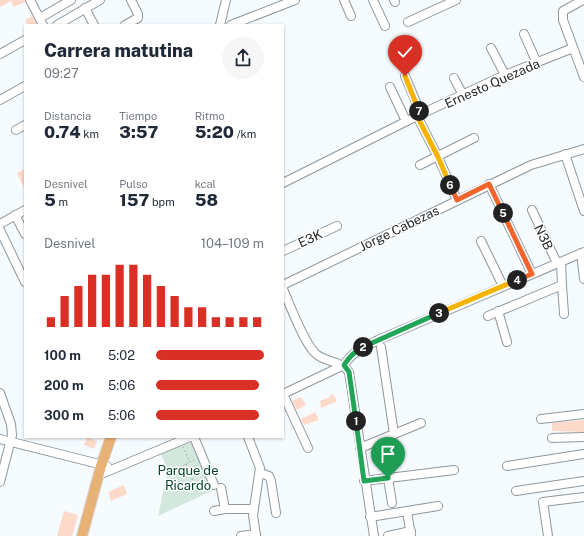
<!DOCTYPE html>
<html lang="es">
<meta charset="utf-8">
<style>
:root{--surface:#fff;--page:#f6f6f7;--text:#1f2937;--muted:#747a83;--accent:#d93025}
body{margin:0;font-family:"Public Sans",sans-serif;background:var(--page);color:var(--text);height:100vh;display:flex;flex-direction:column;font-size:15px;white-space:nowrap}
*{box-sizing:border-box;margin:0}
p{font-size:13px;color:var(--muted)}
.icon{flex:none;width:22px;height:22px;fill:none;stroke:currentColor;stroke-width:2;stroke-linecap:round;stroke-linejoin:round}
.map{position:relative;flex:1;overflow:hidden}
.panel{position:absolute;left:24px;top:24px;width:260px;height:414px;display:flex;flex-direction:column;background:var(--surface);border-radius:0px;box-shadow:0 1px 3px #0004}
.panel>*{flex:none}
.pin{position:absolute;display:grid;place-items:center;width:34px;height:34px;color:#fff;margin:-41px -17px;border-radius:50% 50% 50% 0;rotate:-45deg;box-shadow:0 0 4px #0007}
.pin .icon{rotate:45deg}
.km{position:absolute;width:20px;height:20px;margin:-10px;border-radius:50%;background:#222;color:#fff;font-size:11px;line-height:20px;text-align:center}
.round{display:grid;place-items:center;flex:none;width:42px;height:42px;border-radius:21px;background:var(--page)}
.head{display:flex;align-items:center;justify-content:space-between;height:68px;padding:0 20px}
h1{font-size:18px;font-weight:800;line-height:30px}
.figures{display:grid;grid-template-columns:repeat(3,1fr);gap:6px;height:68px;padding:4px 20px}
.figures div{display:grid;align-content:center}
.figures b{font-size:17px;font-weight:800}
.figures small{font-size:11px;font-weight:400}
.figures p{font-size:11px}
.chart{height:112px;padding:8px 20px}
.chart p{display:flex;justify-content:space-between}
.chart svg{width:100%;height:72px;margin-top:4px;stroke:var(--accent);stroke-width:6}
ul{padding:0 20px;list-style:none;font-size:13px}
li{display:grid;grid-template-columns:64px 48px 1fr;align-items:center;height:30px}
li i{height:10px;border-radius:5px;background:var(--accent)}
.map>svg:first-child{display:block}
</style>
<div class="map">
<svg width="584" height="536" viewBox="0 0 584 536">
<rect width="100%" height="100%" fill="#f5fbff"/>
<!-- green -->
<polygon fill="#d3e8dc" points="190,437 218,488 158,516 168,470 159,450"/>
<!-- building -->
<g fill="#fdd9ca">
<polygon points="0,0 25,0 25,2 14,7 11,1 0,7"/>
<polygon points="32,16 37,25 28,25 25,20"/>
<polygon points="25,169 25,190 17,173"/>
<polygon points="333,394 337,401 321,408 320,401 330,397 330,395"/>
<polygon points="301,397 306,405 297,410 292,401"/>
<polygon points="315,412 319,420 304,425 301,419"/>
<polygon points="584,420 584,432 552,431 552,423"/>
<polygon points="87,437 97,441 94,449 84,445"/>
<polygon points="124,485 127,494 111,501 108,492"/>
<polygon points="64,511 78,515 72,536 57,536"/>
</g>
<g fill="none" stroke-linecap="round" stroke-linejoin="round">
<defs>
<g id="minor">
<polyline points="30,0 43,25"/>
<polyline points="344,0 351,16"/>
<polyline points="373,0 385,26"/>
<polyline points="394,0 395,2"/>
<polyline points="583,0 563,11 563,20 584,77"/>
<polyline points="85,8 94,25"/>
<polyline points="40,18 71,0"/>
<polyline points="408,22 456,0"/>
<polyline points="57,25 100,0"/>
<polyline points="125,25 138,18 138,14 131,0"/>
<polyline points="220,25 226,0"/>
<polyline points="231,25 295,0"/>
<polyline points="524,34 537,63"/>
<polyline points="491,48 505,75"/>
<polyline points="0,54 25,40"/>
<polyline points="405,76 421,114"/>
<polyline points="454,78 463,95"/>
<polyline points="390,87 406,121"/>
<polyline points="0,100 25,86"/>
<polyline points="417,116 438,157 457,200"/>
<polyline points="16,130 25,125"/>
<polyline points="565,154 584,211"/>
<polyline points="420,165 474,138"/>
<polyline points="283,183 421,114 505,75 573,48"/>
<polyline points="489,184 532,274"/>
<polyline points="532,210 557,263"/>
<polyline points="15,215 25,234"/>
<polyline points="0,224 25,210"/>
<polyline points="0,230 25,282"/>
<polyline points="481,241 503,286"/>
<polyline points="283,251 337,226"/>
<polyline points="581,253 584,279"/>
<polyline points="283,285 531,165 584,149"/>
<polyline points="562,285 564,314"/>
<path d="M283,289c7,16 20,52 32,64 10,10 26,7 34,19l25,164"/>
<polyline points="498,311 507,342"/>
<polyline points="488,316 562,285 561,262"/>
<polyline points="381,347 394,434"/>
<path d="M344,365c8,-13 20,-18 34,-25l206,-88"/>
<polyline points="0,393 11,424 12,435 0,482"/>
<polyline points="283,394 344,365"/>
<polyline points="283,394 308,448"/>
<polyline points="541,419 584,414"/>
<polyline points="194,437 214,485"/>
<polyline points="248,437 260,468 253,515 256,536"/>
<polyline points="552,438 584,437"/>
<polyline points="0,439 107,466"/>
<polyline points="360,448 421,423"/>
<polyline points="507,466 584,454"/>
<polyline points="260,473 269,476 271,481 276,513"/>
<polyline points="99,475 190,437"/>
<polyline points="388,478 392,503"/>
<polyline points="364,481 454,470"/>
<polyline points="221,488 225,509"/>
<polyline points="516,491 584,481"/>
<polyline points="214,511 225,509 254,509"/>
<polyline points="407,511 411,536"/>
<polyline points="370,517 438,506"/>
<polyline points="241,536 256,534"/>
<polyline points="388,536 411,531"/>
<polyline points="548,536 543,502 584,497"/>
</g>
<polyline id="major" points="82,536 101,466 111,437"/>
</defs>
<!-- minor casing -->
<use href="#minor" stroke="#8e979d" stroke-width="10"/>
<!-- major casing -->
<use href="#major" stroke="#d8d8d9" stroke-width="12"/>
<!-- path -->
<g stroke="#85898c" stroke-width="1" stroke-dasharray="1 3" stroke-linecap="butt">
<polyline points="183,447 190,462 196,459"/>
<polyline points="186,464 197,491"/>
<polyline points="170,474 189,462"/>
</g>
<!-- minor -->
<use href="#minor" stroke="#fff" stroke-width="8"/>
<!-- major -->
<use href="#major" stroke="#e8b277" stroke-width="10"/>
</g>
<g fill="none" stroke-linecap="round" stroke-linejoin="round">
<defs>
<polyline id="split-1" points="356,421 364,481 388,478"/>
<path id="split-2" d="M356,421l-7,-49 -5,-7c5,-8 10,-13 19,-18"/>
<polyline id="split-3" points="363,347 439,313"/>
<polyline id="split-4" points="439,313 517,280"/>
<polyline id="split-5" points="503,213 532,274 517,280"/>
<polyline id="split-6" points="450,185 457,200 489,184 503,213"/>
<polyline id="split-7" points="419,111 421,114 417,116 438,157 450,185"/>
<polyline id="split-8" points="405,76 419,111"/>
</defs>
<!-- split-1 casing -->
<use href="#split-1" stroke="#fff" stroke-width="8"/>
<!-- split-2 casing -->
<use href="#split-2" stroke="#fff" stroke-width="8"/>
<!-- split-3 casing -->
<use href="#split-3" stroke="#fff" stroke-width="8"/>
<!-- split-4 casing -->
<use href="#split-4" stroke="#fff" stroke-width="8"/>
<!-- split-5 casing -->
<use href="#split-5" stroke="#fff" stroke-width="8"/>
<!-- split-6 casing -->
<use href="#split-6" stroke="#fff" stroke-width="8"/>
<!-- split-7 casing -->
<use href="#split-7" stroke="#fff" stroke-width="8"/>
<!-- split-8 casing -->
<use href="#split-8" stroke="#fff" stroke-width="8"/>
<!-- split-1 -->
<use href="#split-1" stroke="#22a559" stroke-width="5"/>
<!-- split-2 -->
<use href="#split-2" stroke="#22a559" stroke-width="5"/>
<!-- split-3 -->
<use href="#split-3" stroke="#22a559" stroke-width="5"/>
<!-- split-4 -->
<use href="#split-4" stroke="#f5b400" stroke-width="5"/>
<!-- split-5 -->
<use href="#split-5" stroke="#f0652b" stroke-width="5"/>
<!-- split-6 -->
<use href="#split-6" stroke="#f0652b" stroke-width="5"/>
<!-- split-7 -->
<use href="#split-7" stroke="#f5b400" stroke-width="5"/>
<!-- split-8 -->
<use href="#split-8" stroke="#f5b400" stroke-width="5"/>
</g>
<g text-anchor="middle" stroke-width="3" stroke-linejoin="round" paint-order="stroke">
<!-- street labels -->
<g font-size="13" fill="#26292c" stroke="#fff">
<text transform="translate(492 83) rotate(-24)" y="5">Ernesto Quezada</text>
<text transform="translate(399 228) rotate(-26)" y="5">Jorge Cabezas</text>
<text transform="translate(544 237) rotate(64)" y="5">N3B</text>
<text transform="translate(310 238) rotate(-25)" y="5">E3K</text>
</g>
<!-- park labels -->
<g font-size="13" fill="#05452b" stroke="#fff">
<text x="188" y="475">Parque de<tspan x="188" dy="15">Ricardo</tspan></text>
</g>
</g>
</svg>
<div class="pin" style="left:388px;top:478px;background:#1e9e55"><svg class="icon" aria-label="arrive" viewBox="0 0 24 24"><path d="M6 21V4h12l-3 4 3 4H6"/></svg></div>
<div class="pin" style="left:405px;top:76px;background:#d93025"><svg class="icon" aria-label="check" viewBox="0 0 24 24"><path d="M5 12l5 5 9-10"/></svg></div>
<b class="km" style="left:356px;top:421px">1</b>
<b class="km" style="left:363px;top:347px">2</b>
<b class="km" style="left:439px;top:313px">3</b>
<b class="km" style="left:517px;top:280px">4</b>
<b class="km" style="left:503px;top:213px">5</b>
<b class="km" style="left:450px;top:185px">6</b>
<b class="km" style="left:419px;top:111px">7</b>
<section class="panel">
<div class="head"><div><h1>Carrera matutina</h1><p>09:27</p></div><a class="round"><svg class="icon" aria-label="share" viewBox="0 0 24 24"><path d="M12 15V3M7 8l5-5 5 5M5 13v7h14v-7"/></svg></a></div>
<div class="figures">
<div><p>Distancia</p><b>0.74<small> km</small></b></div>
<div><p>Tiempo</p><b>3:57</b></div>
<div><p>Ritmo</p><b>5:20<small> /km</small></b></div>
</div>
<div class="figures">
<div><p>Desnivel</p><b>5<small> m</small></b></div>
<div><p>Pulso</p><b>157<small> bpm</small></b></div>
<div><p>kcal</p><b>58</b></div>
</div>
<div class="chart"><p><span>Desnivel</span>104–109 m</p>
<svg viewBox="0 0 160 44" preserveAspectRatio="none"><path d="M5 44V38M15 44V25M25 44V19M35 44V12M45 44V12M55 44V6M65 44V6M75 44V12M85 44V19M95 44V25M105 44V32M115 44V32M125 44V38M135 44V38M145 44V38M155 44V38"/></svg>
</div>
<ul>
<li><b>100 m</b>5:02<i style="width:100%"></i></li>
<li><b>200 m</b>5:06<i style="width:95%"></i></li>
<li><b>300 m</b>5:06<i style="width:95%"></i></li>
</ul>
</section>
</div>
